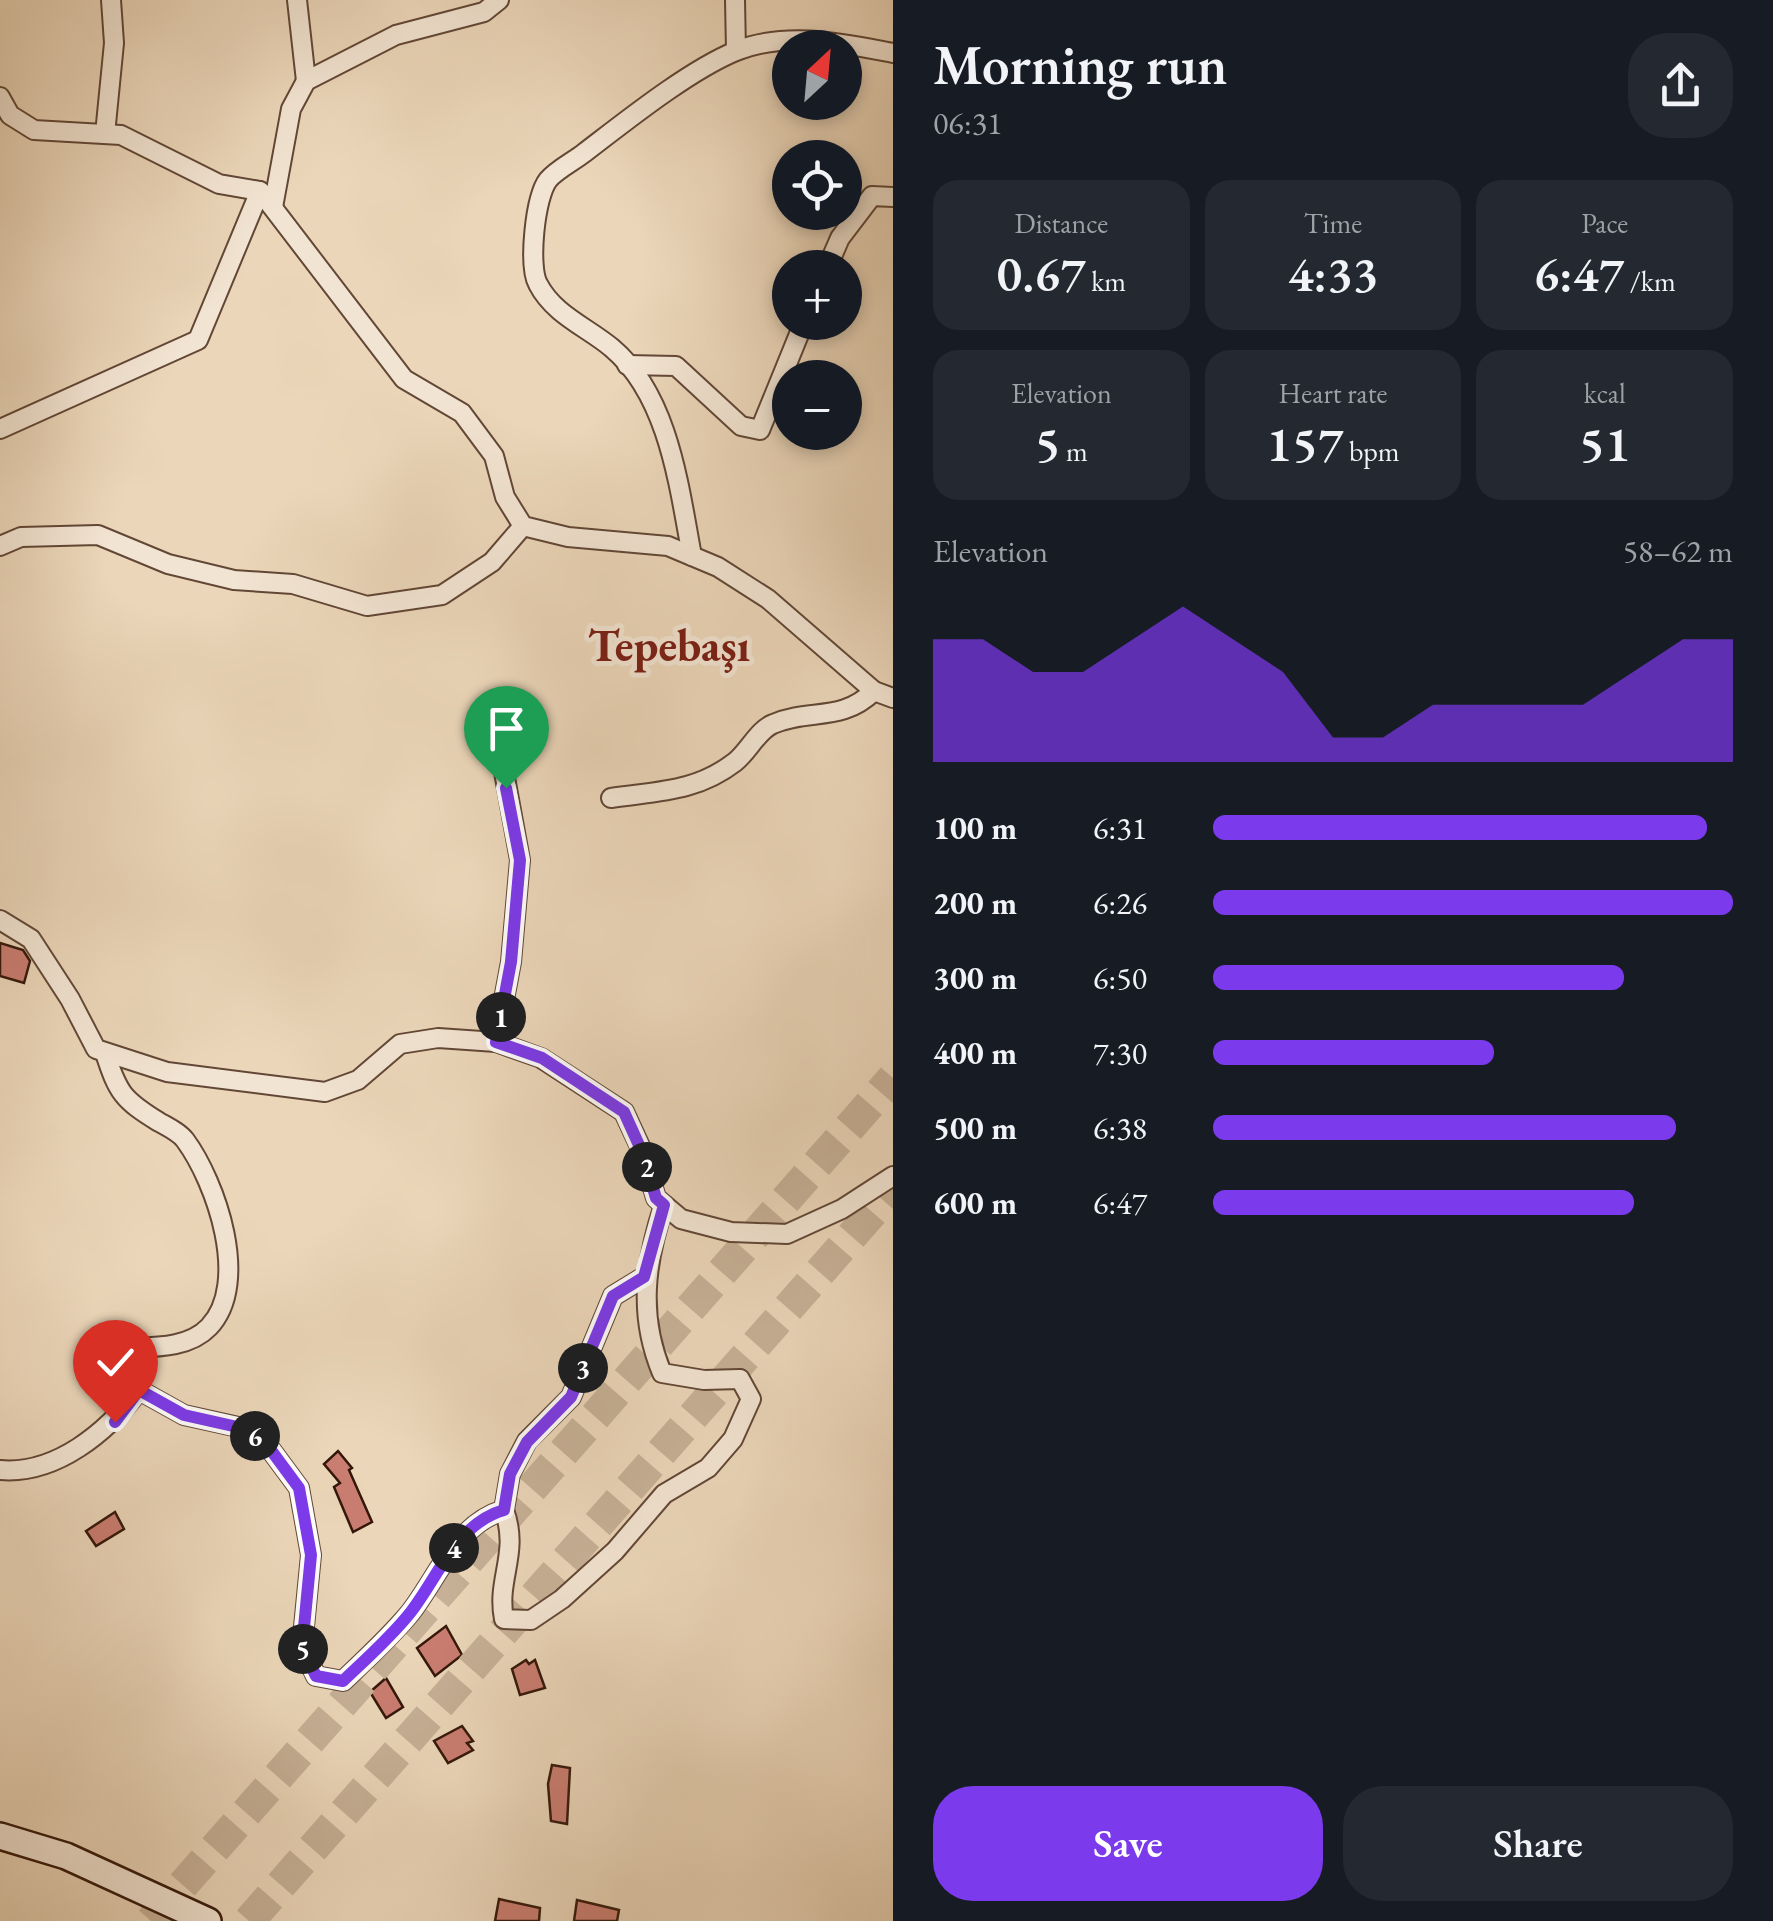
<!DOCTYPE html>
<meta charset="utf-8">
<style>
:root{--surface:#171b24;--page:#242831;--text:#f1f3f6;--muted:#9ea1a6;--accent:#7c3aed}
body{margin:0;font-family:"EB Garamond",serif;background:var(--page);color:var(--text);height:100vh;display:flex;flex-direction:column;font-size:38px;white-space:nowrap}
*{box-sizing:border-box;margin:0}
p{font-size:32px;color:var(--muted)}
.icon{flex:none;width:55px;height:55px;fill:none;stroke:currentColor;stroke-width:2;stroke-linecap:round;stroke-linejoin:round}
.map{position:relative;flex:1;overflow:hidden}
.drawer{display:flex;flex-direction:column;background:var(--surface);width:880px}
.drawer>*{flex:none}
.needle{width:65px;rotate:26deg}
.buttons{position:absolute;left:772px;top:30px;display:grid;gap:20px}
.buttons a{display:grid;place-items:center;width:90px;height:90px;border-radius:50%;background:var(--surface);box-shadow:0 5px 15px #0003;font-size:50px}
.pin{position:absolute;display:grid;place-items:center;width:85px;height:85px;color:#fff;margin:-102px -42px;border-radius:50% 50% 50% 0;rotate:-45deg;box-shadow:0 0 10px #0007}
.pin .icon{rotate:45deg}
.km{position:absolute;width:50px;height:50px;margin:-25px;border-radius:50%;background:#222;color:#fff;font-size:28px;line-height:50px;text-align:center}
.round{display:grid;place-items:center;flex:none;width:105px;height:105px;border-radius:40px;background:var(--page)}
.head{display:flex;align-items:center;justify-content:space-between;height:170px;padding:0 40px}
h1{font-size:55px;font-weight:600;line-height:75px}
.stats{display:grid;grid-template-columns:repeat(3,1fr);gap:15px;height:170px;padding:10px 40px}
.stats div{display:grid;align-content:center;border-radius:25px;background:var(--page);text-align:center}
.stats b{font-size:50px;font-weight:600}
.stats small{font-size:28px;font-weight:400}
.stats p{font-size:28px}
.chart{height:280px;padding:20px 40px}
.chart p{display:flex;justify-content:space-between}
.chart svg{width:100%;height:180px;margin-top:10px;fill:var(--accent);opacity:.7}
.button{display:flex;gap:20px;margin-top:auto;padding:20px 40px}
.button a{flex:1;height:115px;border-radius:40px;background:var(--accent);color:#fff;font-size:40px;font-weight:600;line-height:115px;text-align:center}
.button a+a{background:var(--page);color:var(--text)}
ul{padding:0 40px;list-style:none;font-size:32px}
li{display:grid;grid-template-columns:160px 120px 1fr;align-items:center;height:75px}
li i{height:25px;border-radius:12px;background:var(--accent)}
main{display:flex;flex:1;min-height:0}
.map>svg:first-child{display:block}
</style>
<main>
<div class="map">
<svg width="893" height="1921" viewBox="0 0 893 1921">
<rect width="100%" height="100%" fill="#ebd6b9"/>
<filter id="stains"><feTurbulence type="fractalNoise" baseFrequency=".002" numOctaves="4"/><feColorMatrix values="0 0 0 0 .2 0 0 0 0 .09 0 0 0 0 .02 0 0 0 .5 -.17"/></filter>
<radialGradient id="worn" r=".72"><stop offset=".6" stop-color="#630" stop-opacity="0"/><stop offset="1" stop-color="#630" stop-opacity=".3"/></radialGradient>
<!-- building -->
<g fill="#ca7d71" stroke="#34170a" stroke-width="2.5">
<polygon points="0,943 23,950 30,961 24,983 0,976"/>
<polygon points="338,1451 352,1468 349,1470 372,1522 353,1532 334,1487 340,1483 324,1464"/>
<polygon points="115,1512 124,1529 96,1546 86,1531"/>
<polygon points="446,1626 462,1655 435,1676 417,1648"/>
<polygon points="526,1660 529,1664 535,1660 545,1688 520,1695 512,1669"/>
<polygon points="386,1678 403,1707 386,1718 370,1692"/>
<polygon points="462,1726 473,1741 467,1743 473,1750 448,1763 434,1741"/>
<polygon points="552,1765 570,1768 567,1824 551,1821 548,1784"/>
<polygon points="499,1899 540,1908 539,1921 495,1921"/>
<polygon points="577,1900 619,1910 617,1921 574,1921"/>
</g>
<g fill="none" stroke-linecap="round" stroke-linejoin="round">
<!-- highway-tunnel -->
<g stroke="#c6b096" stroke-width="32" stroke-dasharray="32 16" stroke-linecap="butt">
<polyline points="151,1921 893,1078"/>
<polyline points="249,1921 893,1189"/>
</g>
<defs>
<g id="street">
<polyline points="297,0 306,81"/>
<polyline points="735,0 736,51"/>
<polyline points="0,97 10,115 34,130 121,135 219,184 260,191 404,379 462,413 494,456 505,497 523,526 568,537 668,546 718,567 768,599 874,691 893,698"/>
<polyline points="105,134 114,43 111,0"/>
<polyline points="273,207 291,109 306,81 396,35 484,12 499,0"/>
<polyline points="827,268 840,238 872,196 893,197"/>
<polyline points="627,365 676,366 741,426 760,430 804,322"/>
<polyline points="0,429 198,340 260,191"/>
<polyline points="0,546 21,537 98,535 168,564 234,580 293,584 367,606 442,595 492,562 523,526"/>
<path d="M692,556c-13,-69 -23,-160 -80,-208 -25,-21 -58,-33 -74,-64 -10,-18 -3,-87 10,-104 8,-10 26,-19 36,-27 42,-32 104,-82 152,-102 51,-20 105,-8 157,2"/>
<path d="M611,798c47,-7 85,-6 124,-36 13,-10 23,-32 38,-38 37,-16 68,-1 101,-33"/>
<polyline points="0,920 31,939 70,999 96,1049 167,1072 325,1092 358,1080 400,1044 438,1038 496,1042 541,1058 624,1112 643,1153 656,1198 681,1219 731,1232 787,1234 842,1209 893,1176"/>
<polyline points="496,1042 511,962 520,860 502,761"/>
<path d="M105,1053c13,40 18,47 54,69 9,5 20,10 26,18 31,42 66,143 24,187 -20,21 -54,20 -80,21l-19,19 29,23 45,25 59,13 22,14 34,46 12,67 -9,92 14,29 27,5c23,-22 47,-44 67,-68 29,-37 46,-89 94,-103 16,43 -8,69 0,109l27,1 31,-21 53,-48 49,-57 44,-26 25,-29 18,-40 -11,-20 -36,1 -42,-7c-24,-57 -17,-110 2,-168"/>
<path d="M0,1470c56,5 107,-38 139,-80"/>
<polyline points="504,1510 510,1474 527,1441 571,1397 613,1296 644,1277"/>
</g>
<polyline id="secondary" points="0,1836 66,1856 208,1921"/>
</defs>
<!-- street casing -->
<use href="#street" stroke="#624736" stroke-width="22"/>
<!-- secondary casing -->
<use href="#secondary" stroke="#34170a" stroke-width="30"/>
<!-- street -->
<use href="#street" stroke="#f2e4d2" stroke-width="18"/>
<!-- secondary -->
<use href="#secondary" stroke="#f2e4d2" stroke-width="25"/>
</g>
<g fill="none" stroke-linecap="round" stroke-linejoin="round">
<defs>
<path id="route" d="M115,1422l24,-32 45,25 58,13 23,14 34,46 12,67 -9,93 14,28 27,5c23,-22 48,-44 67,-68 29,-37 46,-89 94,-103l6,-36 17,-32 44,-45 42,-101 31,-19 20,-72 -8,-7 -13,-44 -19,-42 -82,-54 -46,-16 15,-80 9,-102 -14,-72"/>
</defs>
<!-- route casing -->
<use href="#route" stroke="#fff" stroke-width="20"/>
<!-- route -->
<use href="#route" stroke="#7c3aed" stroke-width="12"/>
</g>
<g text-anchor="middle" stroke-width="10" stroke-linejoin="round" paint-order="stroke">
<!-- district labels -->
<g font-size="45" font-weight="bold" fill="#7a1f14" stroke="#f2e4d2">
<text x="669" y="661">Tepebaşı</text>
</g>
</g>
<rect width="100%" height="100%" filter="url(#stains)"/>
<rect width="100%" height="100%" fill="url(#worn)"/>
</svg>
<div class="buttons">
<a><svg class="needle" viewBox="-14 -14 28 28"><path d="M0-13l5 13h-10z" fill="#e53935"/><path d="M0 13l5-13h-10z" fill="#9ea1a6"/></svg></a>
<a><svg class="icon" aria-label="locate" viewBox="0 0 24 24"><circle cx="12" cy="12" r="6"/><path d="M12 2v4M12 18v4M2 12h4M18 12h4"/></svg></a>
<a>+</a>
<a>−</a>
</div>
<div class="pin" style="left:506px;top:788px;background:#1e9e55"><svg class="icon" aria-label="arrive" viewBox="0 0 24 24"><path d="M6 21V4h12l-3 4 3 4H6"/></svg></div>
<div class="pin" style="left:115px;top:1422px;background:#d93025"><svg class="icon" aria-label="check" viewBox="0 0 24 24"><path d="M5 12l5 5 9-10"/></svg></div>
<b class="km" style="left:501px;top:1017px">1</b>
<b class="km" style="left:647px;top:1167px">2</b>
<b class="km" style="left:583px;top:1368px">3</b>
<b class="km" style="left:454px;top:1548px">4</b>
<b class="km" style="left:303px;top:1649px">5</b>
<b class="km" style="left:255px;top:1436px">6</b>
</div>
<section class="drawer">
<div class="head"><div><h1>Morning run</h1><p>06:31</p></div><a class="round"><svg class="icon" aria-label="share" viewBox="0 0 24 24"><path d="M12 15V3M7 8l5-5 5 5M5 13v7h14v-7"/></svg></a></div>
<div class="stats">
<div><p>Distance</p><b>0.67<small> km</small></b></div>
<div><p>Time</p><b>4:33</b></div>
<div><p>Pace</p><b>6:47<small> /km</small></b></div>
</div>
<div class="stats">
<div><p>Elevation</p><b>5<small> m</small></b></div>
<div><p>Heart rate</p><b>157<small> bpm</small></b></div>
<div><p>kcal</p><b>51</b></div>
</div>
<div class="chart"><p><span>Elevation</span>58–62 m</p>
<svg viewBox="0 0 160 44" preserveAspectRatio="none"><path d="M0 44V14L10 14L20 22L30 22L40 14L50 6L60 14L70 22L80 38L90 38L100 30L110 30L120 30L130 30L140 22L150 14L160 14V44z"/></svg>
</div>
<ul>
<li><b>100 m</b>6:31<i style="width:95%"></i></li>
<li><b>200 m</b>6:26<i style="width:100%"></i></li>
<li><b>300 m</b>6:50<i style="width:79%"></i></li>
<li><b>400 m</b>7:30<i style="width:54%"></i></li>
<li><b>500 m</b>6:38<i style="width:89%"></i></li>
<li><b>600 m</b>6:47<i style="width:81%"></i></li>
</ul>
<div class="button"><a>Save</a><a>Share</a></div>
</section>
</main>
